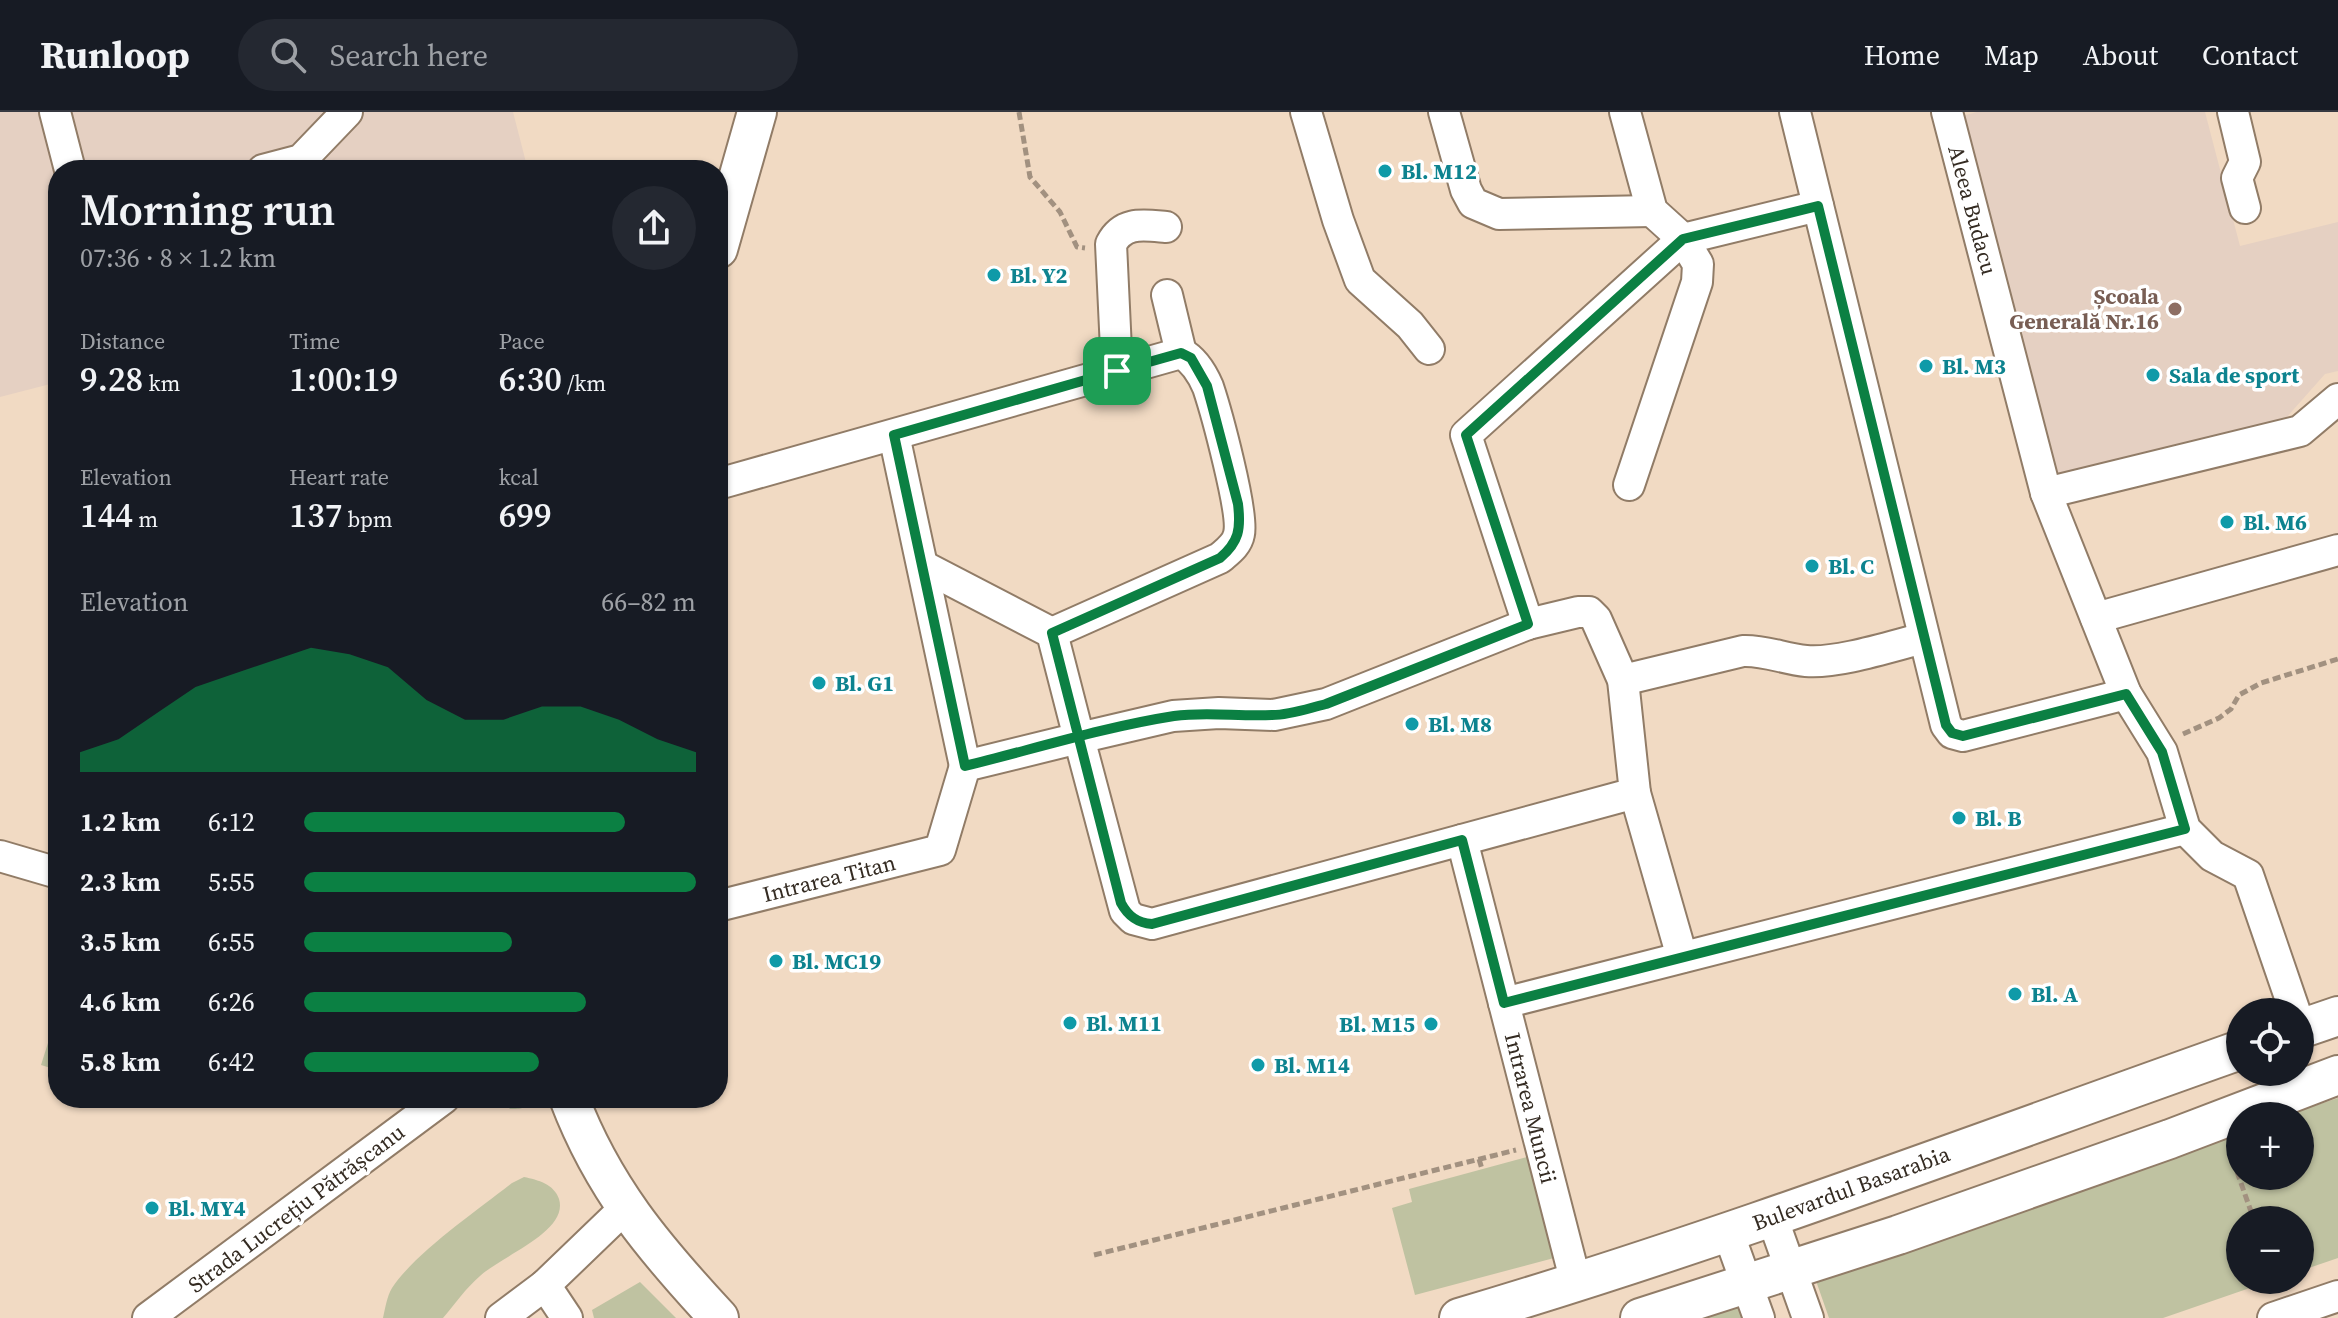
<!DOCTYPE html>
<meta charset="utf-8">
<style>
:root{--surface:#171b24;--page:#242831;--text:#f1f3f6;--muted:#9ea1a6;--line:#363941;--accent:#0b8043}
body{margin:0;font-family:"Source Serif 4",serif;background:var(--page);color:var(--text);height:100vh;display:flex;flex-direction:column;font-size:30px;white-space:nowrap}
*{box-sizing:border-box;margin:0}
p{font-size:26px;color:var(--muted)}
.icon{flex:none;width:44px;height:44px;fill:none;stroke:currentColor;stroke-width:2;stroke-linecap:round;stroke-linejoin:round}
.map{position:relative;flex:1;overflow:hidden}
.side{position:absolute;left:48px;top:48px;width:680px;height:948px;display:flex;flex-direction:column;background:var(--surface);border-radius:32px;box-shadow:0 2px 6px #0004}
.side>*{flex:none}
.controls{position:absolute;left:2226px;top:886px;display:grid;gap:16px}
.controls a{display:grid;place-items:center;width:88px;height:88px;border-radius:50%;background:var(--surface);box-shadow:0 2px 6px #0004;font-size:40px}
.pin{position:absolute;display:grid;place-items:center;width:68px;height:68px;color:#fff;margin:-34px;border-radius:16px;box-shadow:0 4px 12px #0006}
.round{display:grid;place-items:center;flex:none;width:84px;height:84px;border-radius:42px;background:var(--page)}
.overview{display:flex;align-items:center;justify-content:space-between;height:136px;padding:0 32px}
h1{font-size:44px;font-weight:600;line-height:60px}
.figures{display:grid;grid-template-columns:repeat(3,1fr);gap:12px;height:136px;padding:8px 32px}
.figures div{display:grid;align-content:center}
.figures b{font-size:34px;font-weight:600}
.figures small{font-size:22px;font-weight:400}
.figures p{font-size:22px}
.chart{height:224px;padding:16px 32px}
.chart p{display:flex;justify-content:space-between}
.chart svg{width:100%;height:144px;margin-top:8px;fill:var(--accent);opacity:.7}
ul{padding:0 32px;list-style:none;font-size:26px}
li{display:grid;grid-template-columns:128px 96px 1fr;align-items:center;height:60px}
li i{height:20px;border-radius:10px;background:var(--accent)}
header{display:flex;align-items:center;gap:48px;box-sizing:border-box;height:112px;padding:0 40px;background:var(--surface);border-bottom:2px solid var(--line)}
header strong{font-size:38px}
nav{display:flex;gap:44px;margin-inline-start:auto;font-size:28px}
.search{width:560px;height:72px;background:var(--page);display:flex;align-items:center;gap:20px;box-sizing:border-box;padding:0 28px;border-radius:44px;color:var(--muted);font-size:30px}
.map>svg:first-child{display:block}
</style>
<header>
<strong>Runloop</strong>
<div class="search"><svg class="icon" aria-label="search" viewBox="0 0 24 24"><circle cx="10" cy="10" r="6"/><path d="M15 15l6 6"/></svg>Search here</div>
<nav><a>Home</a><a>Map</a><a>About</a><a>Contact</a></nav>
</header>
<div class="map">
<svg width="2338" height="1206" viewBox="0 0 2338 1206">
<rect width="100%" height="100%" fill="#f1dac3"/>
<!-- education -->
<g fill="#e5d0c2">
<polygon points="0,0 513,0 528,58 58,58 58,270 0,285"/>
<polygon points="1977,0 2205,0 2240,134 2338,110 2338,259 2325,262 2286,306 2056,367 1962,4"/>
</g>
<!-- green -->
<g fill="#bfc2a1">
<polygon points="54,912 58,913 58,980 51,978 57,958 41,953"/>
<path d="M500,986h32c-3,11 -12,11 -22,11z"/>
<polygon points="2338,986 2338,1146 2300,1159 2300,1108 2240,1108 2240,1168 2273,1168 2163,1206 1829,1206 1815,1166 2240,1019 2240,1064 2300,1064 2300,1004 2284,1004"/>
<polygon points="1527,1045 1554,1146 1415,1183 1392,1096 1412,1090 1409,1077"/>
<path d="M524,1065c14,3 30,7 35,22 10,33 -58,57 -79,77 -14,12 -25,28 -37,42h-60c2,-9 4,-22 9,-30 23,-35 86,-78 120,-105z"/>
<polygon points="640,1170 676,1206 594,1206 592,1198"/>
<polygon points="1739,1194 1743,1206 1699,1206"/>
</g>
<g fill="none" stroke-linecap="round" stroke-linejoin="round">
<defs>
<g id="minor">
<polyline points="55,0 70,58"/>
<polyline points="1306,0 1338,108 1360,168 1410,213 1429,237"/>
<polyline points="1444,0 1466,78 1473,91 1499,102 1652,99"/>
<polyline points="1625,0 1652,99 1683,127 1698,152 1697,170 1629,373"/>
<polyline points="1795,0 1946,613 1952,621 1963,624 2126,582"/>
<polyline points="1947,0 2046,381 2126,582 2162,640 2185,717 2212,744 2248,763 2295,900"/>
<polyline points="2233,0 2245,50 2237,66 2245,96"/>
<polyline points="263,58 301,48 347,0"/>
<polyline points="1167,183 1181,241"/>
<path d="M1117,259l-6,-127c12,-23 32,-19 55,-17"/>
<polyline points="894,323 965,654"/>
<path d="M718,372l463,-131c13,7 21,20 27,34 8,24 36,126 31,147 -2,11 -11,17 -19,24l-168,75"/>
<polyline points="2046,381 2300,319 2338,287"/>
<polygon points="1578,500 1589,500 1596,507 1623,568 1635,681 1152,812 1133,807 1125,799 1079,626 1173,604 1219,601 1274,603 1326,592 1528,512"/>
<polyline points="2096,506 2338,438"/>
<polyline points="1528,512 1466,323 1683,127 1818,94"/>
<path d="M1623,568l120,-29c22,-1 41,8 63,10 31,3 86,-15 118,-23"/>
<polyline points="1635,681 1682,845"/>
<polyline points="1462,728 1576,1171"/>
<polyline points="0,744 58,761"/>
<polyline points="718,794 940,738 965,654 1079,626 1052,521 923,454"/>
<polyline points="1504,891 2185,717"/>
<polyline points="1772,1105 1808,1206"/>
<polyline points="1728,1120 1759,1206"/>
<polyline points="545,1173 567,1206"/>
<polyline points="148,1206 444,986"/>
<polyline points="501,1206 545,1173 625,1096"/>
<polyline points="2273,1206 2338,1184"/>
</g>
<g id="major">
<polyline points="718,137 757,0"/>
<polyline points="2300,917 2338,904"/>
<path d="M569,986c34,90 85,150 150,220"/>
<path d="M1459,1206c264,-78 521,-176 781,-268"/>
<polyline points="1640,1206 1898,1123 2170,1027 2338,963"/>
</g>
</defs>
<!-- minor casing -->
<use href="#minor" stroke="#917c67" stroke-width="34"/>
<!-- major casing -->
<use href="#major" stroke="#917c67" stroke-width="42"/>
<!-- path -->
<g stroke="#a29180" stroke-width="5" stroke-dasharray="8 4" stroke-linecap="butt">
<polyline points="1019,0 1030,65 1060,100 1077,135 1085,136"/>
<polyline points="2183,622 2219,606 2231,597 2239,583 2261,571 2338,547"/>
<polyline points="2229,1037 2254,1108"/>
<polyline points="1479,1047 1482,1057"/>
<polyline points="1094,1143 1516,1038"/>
</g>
<!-- minor -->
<use href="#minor" stroke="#fff" stroke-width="30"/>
<!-- major -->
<use href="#major" stroke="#fff" stroke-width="38"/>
</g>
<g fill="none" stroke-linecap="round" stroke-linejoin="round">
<defs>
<path id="route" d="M1117,259l64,-18 10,5 16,28 31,118c3,25 1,38 -18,54l-168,75 69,270c7,13 16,20 31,21l310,-84 42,163 681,-174 -23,-77 -36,-58 -163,42 -11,-3 -6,-8 -128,-519 -135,33 -217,196 62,189 -202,80c-17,4 -35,11 -54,11 -33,2 -64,-4 -98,1 -70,11 -140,33 -209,50l-71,-331 223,-64"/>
</defs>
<!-- route casing -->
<use href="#route" stroke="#fff" stroke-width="16"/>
<!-- route -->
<use href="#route" stroke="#0b8043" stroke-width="10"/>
</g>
<!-- markers -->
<g fill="#0f9aa8" stroke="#fff" stroke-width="3">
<circle cx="1385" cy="59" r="8"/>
<circle cx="994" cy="163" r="8"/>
<circle cx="1926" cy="254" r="8"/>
<circle cx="2153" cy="263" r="8"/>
<circle cx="2227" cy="410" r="8"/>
<circle cx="1812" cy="454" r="8"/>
<circle cx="819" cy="571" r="8"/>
<circle cx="1412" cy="612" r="8"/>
<circle cx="1959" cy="706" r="8"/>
<circle cx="776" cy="849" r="8"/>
<circle cx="2015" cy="882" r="8"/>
<circle cx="1070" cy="911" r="8"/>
<circle cx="1431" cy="912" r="8"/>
<circle cx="1258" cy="953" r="8"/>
<circle cx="152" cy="1096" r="8"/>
</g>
<circle fill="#8d6e63" stroke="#fff" stroke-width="3" cx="2175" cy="197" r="8"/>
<g text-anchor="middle" stroke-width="7" stroke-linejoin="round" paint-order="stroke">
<!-- culture labels -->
<g font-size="22" font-weight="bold" fill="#0d838f" stroke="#fff" text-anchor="start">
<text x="1401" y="67">Bl. M12</text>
<text x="1010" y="171">Bl. Y2</text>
<text x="1942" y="262">Bl. M3</text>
<text x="2169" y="271">Sala de sport</text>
<text x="2243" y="418">Bl. M6</text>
<text x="1828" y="462">Bl. C</text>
<text x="835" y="579">Bl. G1</text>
<text x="1428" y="620">Bl. M8</text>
<text x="1975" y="714">Bl. B</text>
<text x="792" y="857">Bl. MC19</text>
<text x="2031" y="890">Bl. A</text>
<text x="1086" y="919">Bl. M11</text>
<text x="1415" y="920" text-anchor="end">Bl. M15</text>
<text x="1274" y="961">Bl. M14</text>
<text x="168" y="1104">Bl. MY4</text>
</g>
<!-- street labels -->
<g font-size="22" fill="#342b22" stroke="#fff">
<text transform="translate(1973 98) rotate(75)" y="8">Aleea Budacu</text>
<text transform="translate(829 766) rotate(-14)" y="8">Intrarea Titan</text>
<text transform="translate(1531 996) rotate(76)" y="8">Intrarea Muncii</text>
<text transform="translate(1851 1076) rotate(-20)" y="8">Bulevardul Basarabia</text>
<text transform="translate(296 1096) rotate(-37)" y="8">Strada Lucrețiu Pătrășcanu</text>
</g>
<!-- education labels -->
<g font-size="22" font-weight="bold" fill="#785e54" stroke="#fff" text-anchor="end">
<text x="2159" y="192">Școala<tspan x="2159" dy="25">Generală Nr.16</tspan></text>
</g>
</g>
</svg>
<div class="controls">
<a><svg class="icon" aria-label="locate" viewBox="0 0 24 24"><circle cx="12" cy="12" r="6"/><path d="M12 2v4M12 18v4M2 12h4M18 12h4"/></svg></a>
<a>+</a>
<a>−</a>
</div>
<div class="pin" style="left:1117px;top:259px;background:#1e9e55"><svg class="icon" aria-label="arrive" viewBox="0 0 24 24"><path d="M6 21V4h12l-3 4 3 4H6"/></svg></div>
<section class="side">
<div class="overview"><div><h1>Morning run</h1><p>07:36 · 8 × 1.2 km</p></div><a class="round"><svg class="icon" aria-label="share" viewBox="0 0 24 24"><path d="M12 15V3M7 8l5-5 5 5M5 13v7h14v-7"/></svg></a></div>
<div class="figures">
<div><p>Distance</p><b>9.28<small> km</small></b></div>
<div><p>Time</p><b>1:00:19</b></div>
<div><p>Pace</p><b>6:30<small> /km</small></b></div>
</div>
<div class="figures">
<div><p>Elevation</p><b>144<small> m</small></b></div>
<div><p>Heart rate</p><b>137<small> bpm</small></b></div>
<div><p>kcal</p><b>699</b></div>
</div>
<div class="chart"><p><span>Elevation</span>66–82 m</p>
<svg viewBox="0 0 160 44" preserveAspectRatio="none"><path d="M0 44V38L10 34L20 26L30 18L40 14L50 10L60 6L70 8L80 12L90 22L100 28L110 28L120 24L130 24L140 28L150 34L160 38V44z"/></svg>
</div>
<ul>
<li><b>1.2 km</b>6:12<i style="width:82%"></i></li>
<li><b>2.3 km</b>5:55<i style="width:100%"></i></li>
<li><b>3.5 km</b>6:55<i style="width:53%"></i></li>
<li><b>4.6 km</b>6:26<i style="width:72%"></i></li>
<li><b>5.8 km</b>6:42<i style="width:60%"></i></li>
</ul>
</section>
</div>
